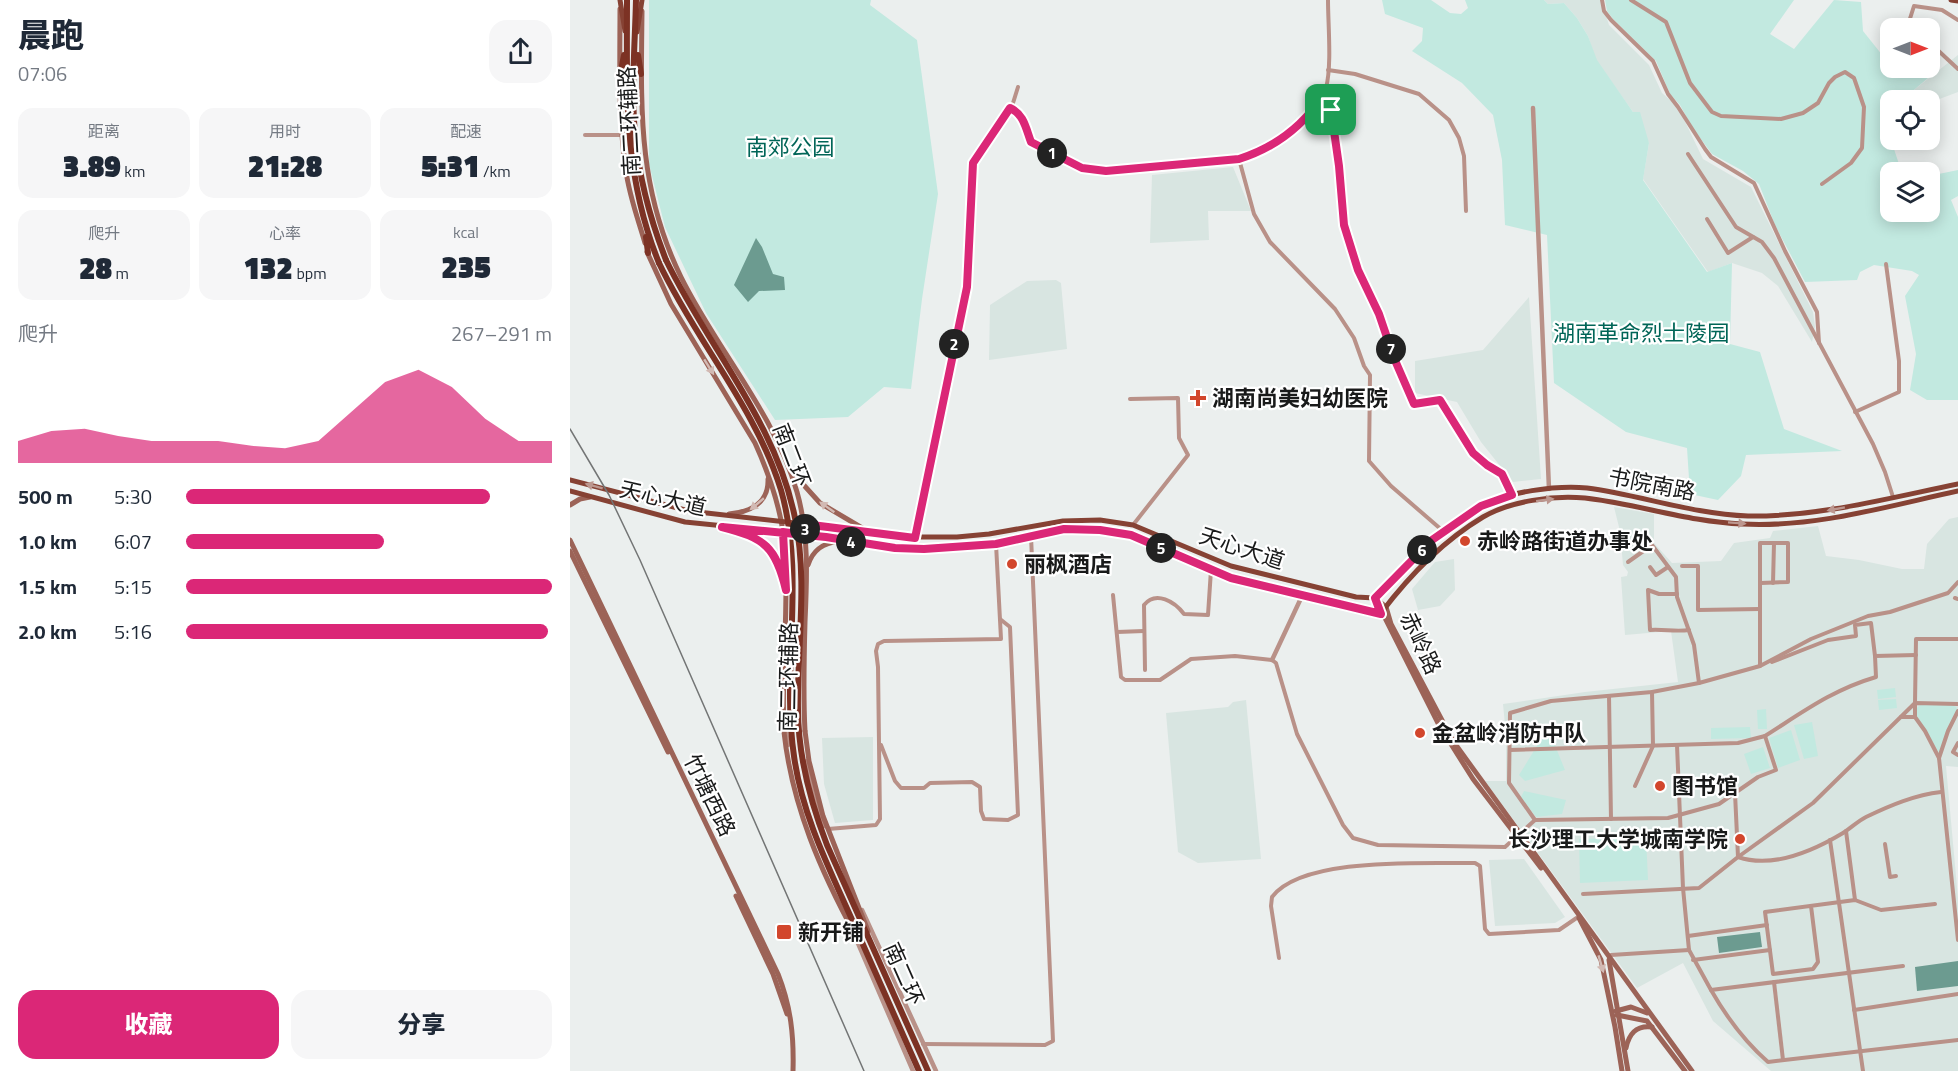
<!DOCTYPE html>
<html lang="zh">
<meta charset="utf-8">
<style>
:root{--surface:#fff;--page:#f6f6f7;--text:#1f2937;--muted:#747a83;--accent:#db2777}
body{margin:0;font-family:"Titillium Web","Noto Sans SC",sans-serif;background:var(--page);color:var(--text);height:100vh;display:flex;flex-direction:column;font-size:22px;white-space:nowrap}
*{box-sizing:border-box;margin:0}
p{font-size:20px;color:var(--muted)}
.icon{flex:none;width:33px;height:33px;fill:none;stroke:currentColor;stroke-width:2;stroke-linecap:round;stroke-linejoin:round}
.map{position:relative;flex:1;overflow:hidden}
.details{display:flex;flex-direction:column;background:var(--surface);width:570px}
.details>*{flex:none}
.needle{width:39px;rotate:90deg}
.controls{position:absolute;left:1310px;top:18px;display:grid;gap:12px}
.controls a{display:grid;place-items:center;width:60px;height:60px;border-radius:12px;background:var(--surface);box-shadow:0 3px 15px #0003;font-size:30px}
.pin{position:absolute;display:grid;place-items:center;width:51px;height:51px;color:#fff;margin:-26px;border-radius:12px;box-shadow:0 3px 9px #0006}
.km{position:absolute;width:30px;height:30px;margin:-15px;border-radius:50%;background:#222;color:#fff;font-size:16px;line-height:30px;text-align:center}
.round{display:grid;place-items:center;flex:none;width:63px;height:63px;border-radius:18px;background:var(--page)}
.headline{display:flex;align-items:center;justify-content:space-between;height:102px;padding:0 18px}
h1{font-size:33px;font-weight:800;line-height:45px}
.figures{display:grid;grid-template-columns:repeat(3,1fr);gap:9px;height:102px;padding:6px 18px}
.figures div{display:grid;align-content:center;border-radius:15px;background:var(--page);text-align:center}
.figures b{font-size:30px;font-weight:800}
.figures small{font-size:16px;font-weight:400}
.figures p{font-size:16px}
.chart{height:168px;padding:12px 18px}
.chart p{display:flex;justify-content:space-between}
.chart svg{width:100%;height:108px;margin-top:6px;fill:var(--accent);opacity:.7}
.action{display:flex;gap:12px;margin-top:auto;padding:12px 18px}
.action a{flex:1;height:69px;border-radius:18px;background:var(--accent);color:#fff;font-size:24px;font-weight:800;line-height:69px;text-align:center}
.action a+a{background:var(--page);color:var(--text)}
ul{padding:0 18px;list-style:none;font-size:20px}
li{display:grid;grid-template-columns:96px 72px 1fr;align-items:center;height:45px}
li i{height:15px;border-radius:8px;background:var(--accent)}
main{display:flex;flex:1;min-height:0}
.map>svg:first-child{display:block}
</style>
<main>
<section class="details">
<div class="headline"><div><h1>晨跑</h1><p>07:06</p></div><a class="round"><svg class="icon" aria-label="share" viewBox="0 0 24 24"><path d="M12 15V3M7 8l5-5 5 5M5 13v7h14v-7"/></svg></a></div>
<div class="figures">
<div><p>距离</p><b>3.89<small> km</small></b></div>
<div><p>用时</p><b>21:28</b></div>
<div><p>配速</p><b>5:31<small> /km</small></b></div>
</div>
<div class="figures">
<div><p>爬升</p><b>28<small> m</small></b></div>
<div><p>心率</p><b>132<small> bpm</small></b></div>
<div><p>kcal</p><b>235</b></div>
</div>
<div class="chart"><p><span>爬升</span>267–291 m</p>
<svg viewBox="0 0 160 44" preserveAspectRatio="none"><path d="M0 44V35L10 31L20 30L30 33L40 35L50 35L60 35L70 37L80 38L90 35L100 23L110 11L120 6L130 13L140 26L150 35L160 35V44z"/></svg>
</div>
<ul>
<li><b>500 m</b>5:30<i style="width:83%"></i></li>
<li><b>1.0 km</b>6:07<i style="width:54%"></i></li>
<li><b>1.5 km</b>5:15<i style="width:100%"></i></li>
<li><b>2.0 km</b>5:16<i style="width:99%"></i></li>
</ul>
<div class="action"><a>收藏</a><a>分享</a></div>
</section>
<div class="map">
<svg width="1388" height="1071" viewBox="0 0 1388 1071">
<rect width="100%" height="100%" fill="#ebefee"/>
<!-- built -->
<g fill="#d8e5e1">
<polygon points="974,0 1031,0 1039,25 1079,65 1092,93 1108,107 1133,159 1181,187 1243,312 1245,327 1242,342 1208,286 1192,273 1162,263 1138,272 1073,179 1079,143 1063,112 1026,60 1018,36 1007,18 994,3 978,4"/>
<polygon points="1388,55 1388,92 1359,103 1359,100 1351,100 1344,90"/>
<polygon points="663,167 681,211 638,211 639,240 580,243 582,175"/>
<polygon points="486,280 491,283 497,349 419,360 420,305 457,281"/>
<polygon points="959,297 971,479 943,482 911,442 887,402 845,393 845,361 913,350"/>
<polygon points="1044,507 1084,514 1084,543 1102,563 1151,561 1164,543 1200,538 1203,531 1248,526 1256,556 1289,560 1332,569 1354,569 1357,544 1379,519 1388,517 1388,767 1376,766 1388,898 1388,1071 1201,1071 1143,1021 1113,963 1067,988 915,781 936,781 936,735 933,704 1015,692 1108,682 1101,631 1055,635 1051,577 1057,576 1058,572 1053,565 1050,531"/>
<polygon points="884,559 885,590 870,606 848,610 842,589 865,562"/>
<polygon points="676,700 691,859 628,863 608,852 596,713 658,707 663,702"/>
<polygon points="303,737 303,820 265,823 254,784 252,738"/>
<polygon points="954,859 995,917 985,923 925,926 919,860"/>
</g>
<!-- green -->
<g fill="#c2e9e0">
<polygon points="79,0 301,0 300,5 347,40 368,194 352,299 341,389 314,387 278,417 205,420 136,313 95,227 79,164"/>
<polygon points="812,0 861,0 880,13 891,14 898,8 895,0 974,0 978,4 994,3 1007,18 1018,36 1027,60 1063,112 1070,112 1079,143 1073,180 1137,272 1162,263 1160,344 1190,352 1214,429 1272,451 1176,455 1171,476 1148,500 1120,494 1117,448 1056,432 984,383 977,235 935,225 932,160 923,115 892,83 842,51 852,41 853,28 815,14"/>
<path d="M1035,0h189l-24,34 24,15 40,-49 27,2 2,29 20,25 7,4v8c16,0 28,5 44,5l-32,27h-12v40h12l-9,6 7,21 7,5h-17v40h39v-36l29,-6v26l-7,4 7,17v183h-31l-17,-10 6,-36 -11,-58 14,-21 -7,-4 -38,-6 -14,7 -3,8 -52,2 -30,-57 -16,-41 -16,-13 -31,-17 -20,-27 -12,-22 -10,-11 -14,-33 -43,-42 -6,-8z"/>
<polygon points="1325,688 1326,697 1308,699 1307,690"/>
<polygon points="1326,699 1327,708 1309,710 1308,700"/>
<polygon points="1350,705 1382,705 1386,707 1387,710 1369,753 1347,716 1347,708"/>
<polygon points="1196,709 1197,729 1188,729 1187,710"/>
<polygon points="1242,722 1248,756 1234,759 1224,725"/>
<polygon points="1180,727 1181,738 1141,739 1141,728"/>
<polygon points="1221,730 1230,760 1208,768 1199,738"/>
<polygon points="975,733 984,743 995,770 955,781 949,775"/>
<polygon points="1193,747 1200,768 1181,774 1174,754"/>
<polygon points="954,791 996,800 992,814 966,817 951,797"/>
<polygon points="1076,837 1078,880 1010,883 1009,839"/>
</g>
<!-- water -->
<g fill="#6c9b90">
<polygon points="186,238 192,247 203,274 214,277 215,290 189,291 178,302 164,285"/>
<polygon points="1190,932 1192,947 1149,953 1147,937"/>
<polygon points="1388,961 1388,986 1347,991 1345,967"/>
</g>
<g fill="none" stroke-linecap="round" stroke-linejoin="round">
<!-- minor -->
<g stroke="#b99188" stroke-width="4">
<polyline points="1032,0 1034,11 1041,20 1083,61 1098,94 1108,107 1135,149 1141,157 1184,183 1215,251 1247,312 1249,343"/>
<polyline points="1061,0 1096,22 1120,83 1142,112 1151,116 1211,119 1233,113 1248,103 1259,83 1265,77 1275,72 1284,78 1294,107 1292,148 1281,163 1252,184"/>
<polyline points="1337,28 1344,6 1372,10 1388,20"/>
<polyline points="1359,42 1388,69"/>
<polyline points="758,70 785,74 849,94 879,120 889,138 894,156 896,211"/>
<polyline points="753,96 761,110 769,166 774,225 788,270 809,314 824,358 844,404 870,400 903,453 917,465 932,473 942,495"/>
<path d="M440,108c14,6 16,21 21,34l51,26 24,3 133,-12c31,-10 77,-37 87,-71 6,-23 2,-63 2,-88"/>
<polyline points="15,135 52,135"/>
<polyline points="1118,154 1166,227 1192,242 1204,258 1303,444 1315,472 1323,497"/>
<polyline points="669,159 684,214 700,242 765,309 784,338 794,366 800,375 799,461 821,486 873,531"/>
<polyline points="1137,219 1158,253 1183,237"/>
<polyline points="560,399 608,398 609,438 618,455 563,525"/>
<polyline points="1285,412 1329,392 1329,361 1316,264"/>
<polyline points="345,537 397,287 403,163 436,115 443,103 448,87"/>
<polyline points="1058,562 1082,545 1106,577 1107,597 1124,645 1129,683"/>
<polyline points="1112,566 1128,566 1128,610 1190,609"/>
<polyline points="1080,567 1086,575 1098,567"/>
<polyline points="1203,583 1204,543"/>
<path d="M1107,594h-18l-11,-4 2,40c13,-1 26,2 39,0"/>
<polyline points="543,595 551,677 555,680 590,680 621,659 665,656 702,660 706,663 727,734 773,825 783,838 808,845 935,847 965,820 1098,818 1149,804 1188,777 1206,770 1195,736 1168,743 940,750"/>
<polyline points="1385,598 1388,599"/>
<polyline points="547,632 574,631"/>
<polyline points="1202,662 1258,640 1286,636 1285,625 1301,623 1305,656"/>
<polyline points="1190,666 1190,543 1218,543 1218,582 1191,583"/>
<path d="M575,670l-1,-65c12,-15 31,-3 40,9l24,1 3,-45"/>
<polyline points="1039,696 1041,819"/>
<polyline points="1388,711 1378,731 1369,758 1388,940"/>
<polyline points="1331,717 1345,717"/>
<path d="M1195,736c38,-24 67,-46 111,-59l-1,-21 41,-1"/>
<polyline points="1388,743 1383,752 1388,755"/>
<polyline points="311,745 325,781 331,788 354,788 360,783 402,782 410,787 411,811 414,819 438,820 448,815 440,627 430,619"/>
<polyline points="1107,745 1113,888 1119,950 1141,990 1333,966"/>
<polyline points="1369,758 1355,731 1345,717 1345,703 1388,704"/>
<polyline points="1065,786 1083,746 1082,692"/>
<polyline points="965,820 939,783 940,713 981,701 1082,692 1129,683 1190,666 1241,639 1298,616 1320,612 1378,593 1388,582"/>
<polyline points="258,829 306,825 310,819 308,667 306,651 308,644 314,641 431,639 426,544"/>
<polyline points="1276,831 1285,900"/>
<polyline points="1260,840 1293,1071"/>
<polyline points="1315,844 1320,877 1326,876"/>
<polyline points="1168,857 1243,803 1345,703 1346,639 1388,639"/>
<path d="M1168,857c35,12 75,-6 105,-24 8,-5 15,-12 23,-16 25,-12 49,-22 75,-25"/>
<polyline points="1013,894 1129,888 1168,857 1165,793"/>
<polyline points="1241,906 1248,962 1243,969 1203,974 1195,912 1285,900 1311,910 1365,904"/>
<polyline points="1118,936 1197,925"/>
<polyline points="1041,955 1119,950"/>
<path d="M709,958l-8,-52 1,-9c31,-41 154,-33 203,-34l5,3 5,63 4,5 70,-4 19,-13"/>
<polyline points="1123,960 1200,950"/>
<polyline points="1204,982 1213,1060"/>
<path d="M1141,990c16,28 33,51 57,72l190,-22"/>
<polyline points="1284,1010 1388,994"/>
<polyline points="353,1044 475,1045 483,1041 461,536"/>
</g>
<!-- tertiary -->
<g stroke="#b99188" stroke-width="4.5">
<polyline points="963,108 979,489"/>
<polyline points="702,660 732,596"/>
<polyline points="215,724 218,745"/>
<polyline points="237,761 244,796 254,826"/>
<polyline points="292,910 366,1071"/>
<polyline points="284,934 343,1071"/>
</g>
<!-- secondary -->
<g stroke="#9c6357" stroke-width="5">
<path d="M50,9c0,54 -2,109 6,162 3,24 12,48 19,72"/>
<path d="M72,11c-1,96 -5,176 39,266 36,73 93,135 116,215 12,42 10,86 8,130 -1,36 -2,73 0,109"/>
<path d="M77,252l24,52 84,139c15,33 27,69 30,105 4,62 -4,123 -1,184"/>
<polyline points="222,472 250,503 299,532"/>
<polyline points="0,505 10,499 20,497"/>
<path d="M159,514c21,-2 40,-11 39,-35"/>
<path d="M157,528c31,8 47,18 56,50"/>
<path d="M0,540l208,434c13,33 16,62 15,97"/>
<polyline points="0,551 98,752"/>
<path d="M238,565c5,-15 15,-22 31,-24"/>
<polyline points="805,598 816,607 821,624 883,741 1122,1071"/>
<polyline points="805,598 869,725 903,779 971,868"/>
<polyline points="166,896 203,974 217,1014"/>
<polyline points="1009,918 1031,960 1045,1027 1052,1071"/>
<polyline points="1039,960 1058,1071"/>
<polyline points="1046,1011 1061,1007 1077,1013"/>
<polyline points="1047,1015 1077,1021 1115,1071"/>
<path d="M1056,1048c3,-14 10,-23 26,-21"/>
</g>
<!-- primary -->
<g stroke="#864234" stroke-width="5">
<polyline points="50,0 55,31"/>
<polyline points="1381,0 1388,1"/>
<polyline points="67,32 72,0"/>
<path d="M0,480l119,31 150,17 61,9h57l32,-3 74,-13 37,-1 33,5 98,41 125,31 19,1c29,-33 66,-71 105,-92 27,-14 76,-21 107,-18 53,7 106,26 161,28 71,1 141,-18 210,-32"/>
<path d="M0,491l115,31 98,10 112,16h63l38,-4 68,-15 36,1 31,5 100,43 150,35c28,-37 62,-72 102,-96 28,-16 70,-22 102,-19 53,6 104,24 157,26 73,4 146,-18 216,-33"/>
</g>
<!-- trunk -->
<g stroke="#7c3224" stroke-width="6">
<path d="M57,0c0,93 -4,175 32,263"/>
<path d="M66,0c-1,44 -5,90 -1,134 4,44 15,85 31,126"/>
<polyline points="68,55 71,74"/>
<polyline points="50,76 54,55"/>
<polyline points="76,237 78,253"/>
</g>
<!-- rail -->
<polyline stroke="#737575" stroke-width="1.5" points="0,429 39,495 70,560 294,1071"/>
<!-- secondary-bridge -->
<g stroke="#9c6357" stroke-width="5">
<polyline points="235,731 239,761 253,816 298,931"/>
<path d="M214,732c8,74 37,140 72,204"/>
</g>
<!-- trunk-bridge -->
<g stroke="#7c3224" stroke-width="6">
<path d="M96,260c42,87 110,162 129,258 13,62 2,128 3,191 0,47 12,92 29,136l101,226"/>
<path d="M89,263c37,78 97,145 122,227 25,87 0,178 13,266 8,59 35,112 59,166 22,49 44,99 66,149"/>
</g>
</g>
<!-- one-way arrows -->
<defs><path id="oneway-solid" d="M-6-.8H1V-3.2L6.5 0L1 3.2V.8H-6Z" transform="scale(1.5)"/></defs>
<g fill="#d2b9b3">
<use href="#oneway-solid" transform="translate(139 367) rotate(58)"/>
<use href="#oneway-solid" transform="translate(187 504) rotate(140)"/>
<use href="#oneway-solid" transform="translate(257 507) rotate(-145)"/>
<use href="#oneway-solid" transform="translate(1031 964) rotate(74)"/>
</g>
<g fill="#bc978f">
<use href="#oneway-solid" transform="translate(24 486) rotate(-165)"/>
<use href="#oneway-solid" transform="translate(975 500) rotate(-8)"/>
<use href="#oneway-solid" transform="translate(1266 509) rotate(170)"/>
<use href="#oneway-solid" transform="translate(1167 523) rotate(4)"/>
</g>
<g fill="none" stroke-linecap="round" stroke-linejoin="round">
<defs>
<path id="route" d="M761,110l-8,-14c-21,31 -49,52 -84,63l-133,12 -24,-3 -51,-26c-5,-13 -7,-28 -21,-34l-37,55 -6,124 -52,251 -111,-14 1,11 -22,-3 3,58c-10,-43 -21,-52 -64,-63l104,10 69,11 29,1 72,-5 68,-15 36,1 31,5 100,43 150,36 -6,-16 57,-58 49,-34 31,-11 -10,-21 -15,-9 -14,-12 -33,-53 -26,4 -20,-46 -15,-44 -21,-44 -14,-45 -5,-59 -8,-56"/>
</defs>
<!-- route casing -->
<use href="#route" stroke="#fff" stroke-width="12"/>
<!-- route -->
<use href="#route" stroke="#db2777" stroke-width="8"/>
</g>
<!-- markers -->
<g fill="#d2462c" stroke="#fff" stroke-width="2">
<path d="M625 389h6v6h6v6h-6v6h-6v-6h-6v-6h6z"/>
<circle cx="895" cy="541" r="6"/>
<circle cx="442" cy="564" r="6"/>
<circle cx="850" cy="733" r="6"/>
<circle cx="1090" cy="786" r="6"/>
<circle cx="1170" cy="839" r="6"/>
<rect x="206" y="924" width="16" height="16" rx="3"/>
</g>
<g text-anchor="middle" stroke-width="4.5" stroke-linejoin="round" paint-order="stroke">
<!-- street labels -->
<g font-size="22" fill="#191a1a" stroke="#fff">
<text transform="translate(59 121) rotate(-93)" y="8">南二环辅路</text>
<text transform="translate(222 455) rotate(69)" y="8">南二环</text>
<text transform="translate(1082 484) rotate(11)" y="8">书院南路</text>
<text transform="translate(93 498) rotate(13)" y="8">天心大道</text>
<text transform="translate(672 548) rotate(18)" y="8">天心大道</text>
<text transform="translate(851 643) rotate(65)" y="8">赤岭路</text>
<text transform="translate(218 677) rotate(-89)" y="8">南二环辅路</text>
<text transform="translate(140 795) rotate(64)" y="8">竹塘西路</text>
<text transform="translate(334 974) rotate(66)" y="8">南二环</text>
</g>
<!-- park labels -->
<g font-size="22" fill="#006557" stroke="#fff">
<text x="220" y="155">南郊公园</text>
<text x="1071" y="341">湖南革命烈士陵园</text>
</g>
<!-- poi labels -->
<g font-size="22" font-weight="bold" fill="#191a1a" stroke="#fff" text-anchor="start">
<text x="642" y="406">湖南尚美妇幼医院</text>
<text x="907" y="549">赤岭路街道办事处</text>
<text x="454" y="572">丽枫酒店</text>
<text x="862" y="741">金盆岭消防中队</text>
<text x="1102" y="794">图书馆</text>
<text x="1158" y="847" text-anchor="end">长沙理工大学城南学院</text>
<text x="228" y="940">新开铺</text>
</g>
</g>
</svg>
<div class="controls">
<a><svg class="needle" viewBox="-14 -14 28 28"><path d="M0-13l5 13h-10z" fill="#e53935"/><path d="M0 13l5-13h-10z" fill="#747a83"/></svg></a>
<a><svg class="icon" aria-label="locate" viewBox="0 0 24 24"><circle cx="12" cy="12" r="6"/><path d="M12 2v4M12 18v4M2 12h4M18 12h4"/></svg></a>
<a><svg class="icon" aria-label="layers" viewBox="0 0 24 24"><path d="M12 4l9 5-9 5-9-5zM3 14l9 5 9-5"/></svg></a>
</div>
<div class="pin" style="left:761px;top:110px;background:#1e9e55"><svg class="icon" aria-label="arrive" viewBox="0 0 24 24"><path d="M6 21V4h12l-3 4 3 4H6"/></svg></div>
<b class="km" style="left:482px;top:153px">1</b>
<b class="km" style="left:384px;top:344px">2</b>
<b class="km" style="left:235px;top:529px">3</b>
<b class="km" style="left:281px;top:542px">4</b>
<b class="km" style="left:591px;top:548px">5</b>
<b class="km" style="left:852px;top:550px">6</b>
<b class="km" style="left:821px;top:349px">7</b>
</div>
</main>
